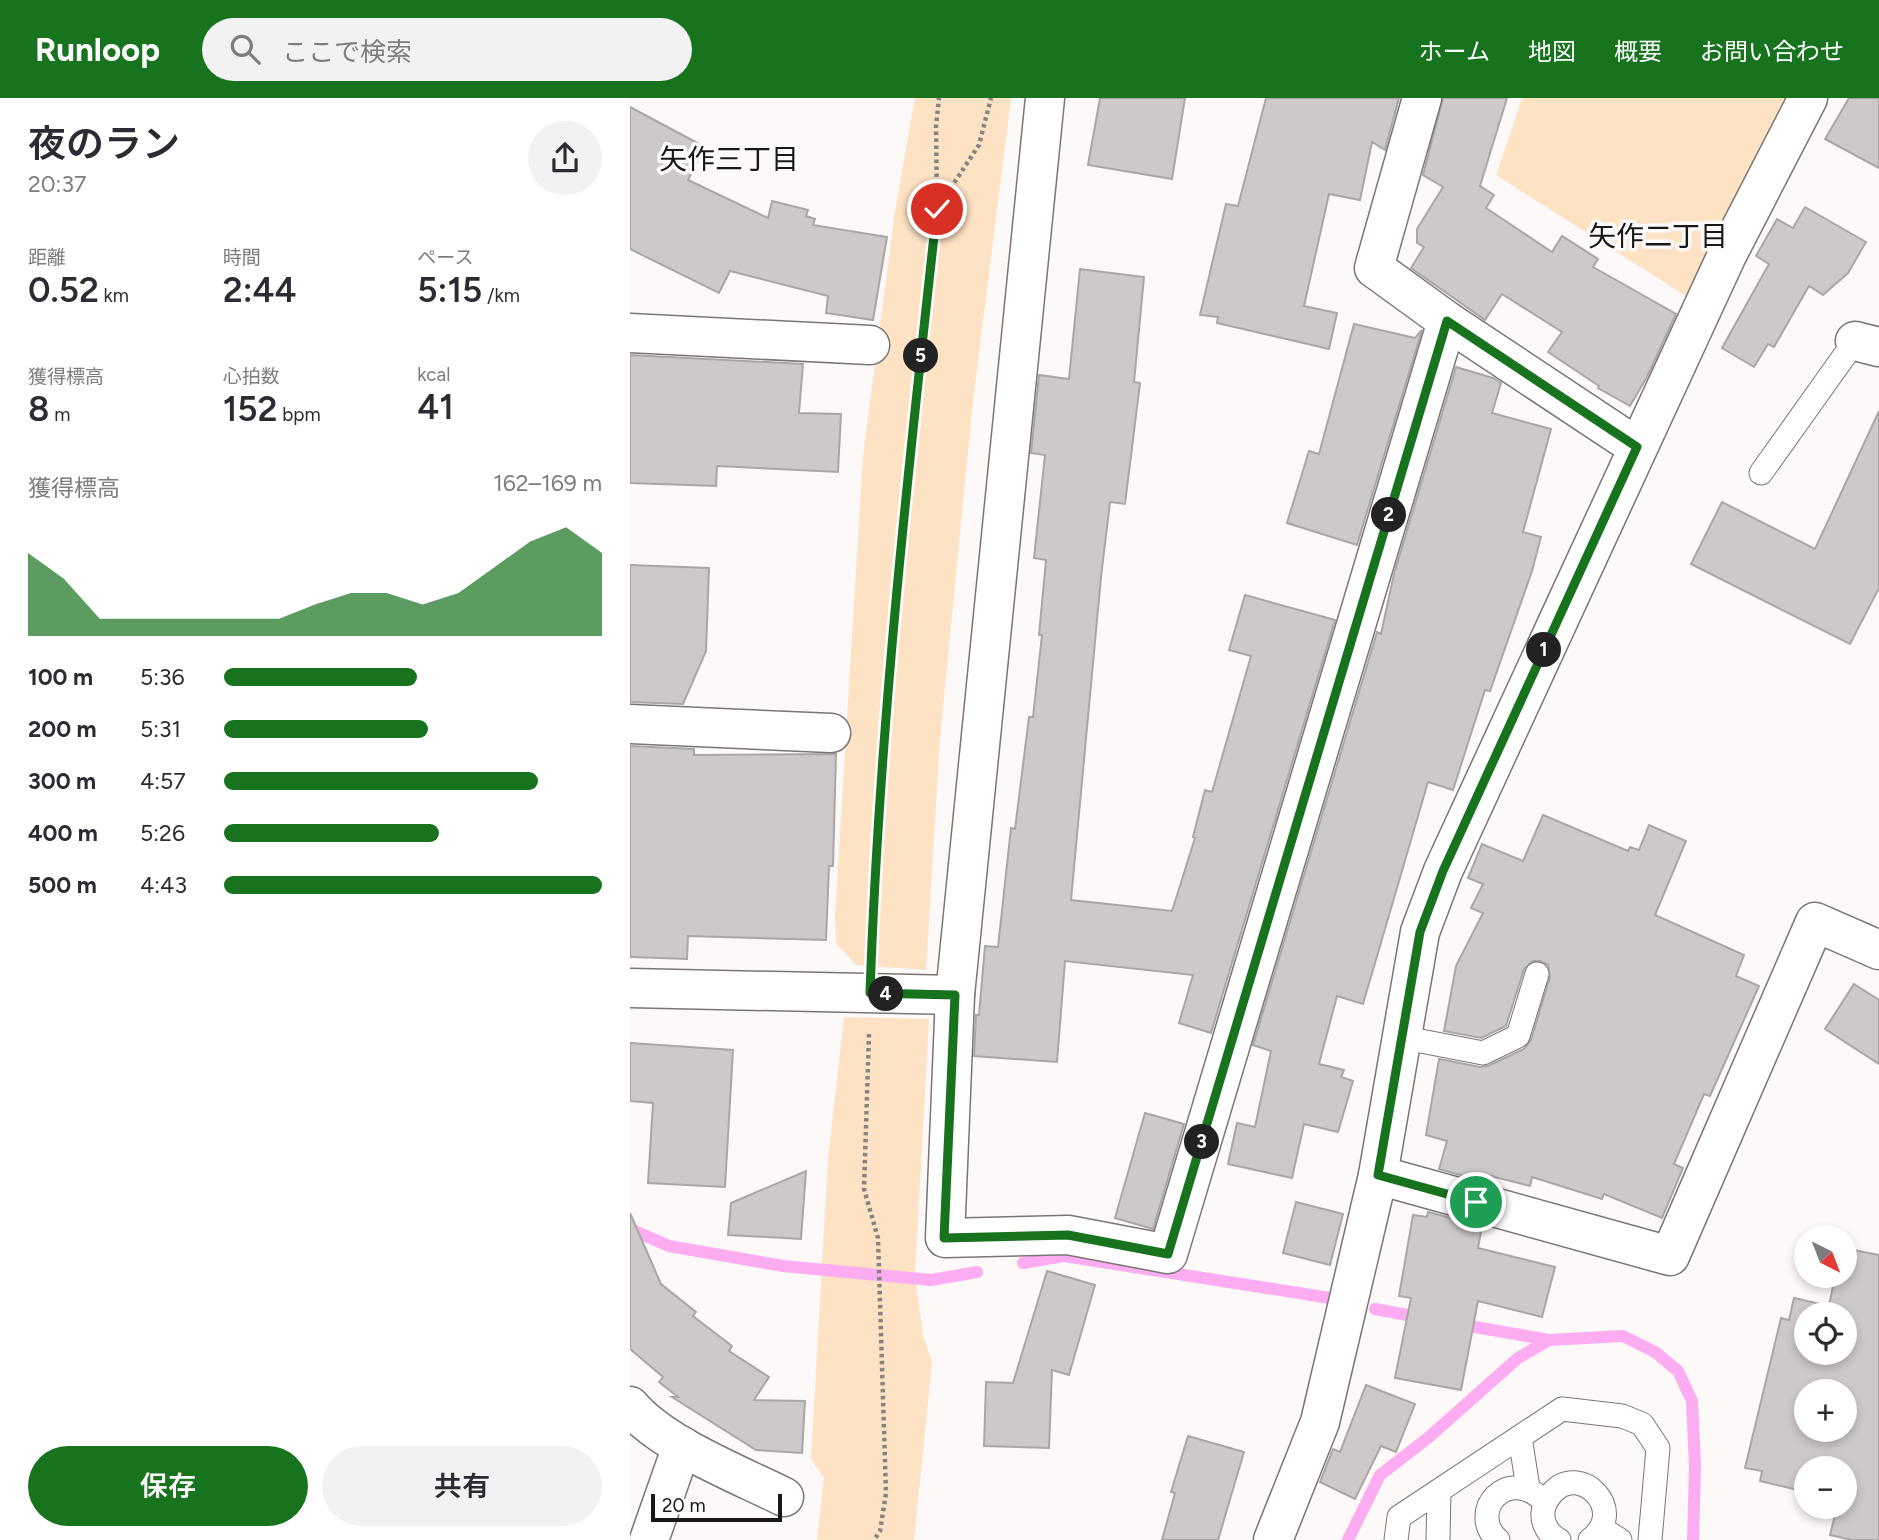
<!DOCTYPE html>
<html lang="ja">
<meta charset="utf-8">
<style>
:root{--surface:#fff;--page:#f2f2f3;--text:#2b2b33;--muted:#7c7c81;--accent:#18731f}
body{margin:0;font-family:Figtree,"Noto Sans JP",sans-serif;background:var(--page);color:var(--text);height:100vh;display:flex;flex-direction:column;font-size:26px;white-space:nowrap}
*{box-sizing:border-box;margin:0}
p{font-size:23px;color:var(--muted)}
.icon{flex:none;width:38px;height:38px;fill:none;stroke:currentColor;stroke-width:2;stroke-linecap:round;stroke-linejoin:round}
.map{position:relative;flex:1;overflow:hidden}
.panel{display:flex;flex-direction:column;background:var(--surface);width:630px}
.panel>*{flex:none}
.needle{width:46px;rotate:138deg}
.tools{position:absolute;left:1164px;top:1127px;display:grid;gap:14px}
.tools a{display:grid;place-items:center;width:63px;height:63px;border-radius:50%;background:var(--surface);box-shadow:0 4px 10px #0003;font-size:35px}
.scale{position:absolute;left:21px;bottom:18px;width:131px;box-sizing:border-box;padding-left:7px;border:4px solid #191818;border-top:0;font-size:19px;line-height:24px;white-space:nowrap;color:#191818;-webkit-text-stroke:5px #fdf9f8;paint-order:stroke}
.pin{position:absolute;display:grid;place-items:center;width:60px;height:60px;color:#fff;margin:-30px;border:4px solid #fff;border-radius:50%;box-shadow:0 2px 7px #0007}
.km{position:absolute;width:35px;height:35px;margin:-18px;border-radius:50%;background:#222;color:#fff;font-size:19px;line-height:35px;text-align:center}
.round{display:grid;place-items:center;flex:none;width:74px;height:74px;border-radius:37px;background:var(--page)}
.overview{display:flex;align-items:center;justify-content:space-between;height:119px;padding:0 28px}
h1{font-size:38px;font-weight:600;line-height:52px}
.stats{display:grid;grid-template-columns:repeat(3,1fr);gap:10px;height:119px;padding:7px 28px}
.stats div{display:grid;align-content:center}
.stats b{font-size:35px;font-weight:600}
.stats small{font-size:19px;font-weight:400}
.stats p{font-size:19px}
.chart{height:196px;padding:14px 28px}
.chart p{display:flex;justify-content:space-between}
.chart svg{width:100%;height:126px;margin-top:7px;fill:var(--accent);opacity:.7}
.cta{display:flex;gap:14px;margin-top:auto;padding:14px 28px}
.cta a{flex:1;height:80px;border-radius:42px;background:var(--accent);color:#fff;font-size:28px;font-weight:600;line-height:80px;text-align:center}
.cta a+a{background:var(--page);color:var(--text)}
ul{padding:0 28px;list-style:none;font-size:23px}
li{display:grid;grid-template-columns:112px 84px 1fr;align-items:center;height:52px}
li i{height:18px;border-radius:9px;background:var(--accent)}
header{display:flex;align-items:center;gap:42px;box-sizing:border-box;height:98px;padding:0 35px;background:var(--accent);color:#fff}
header strong{font-size:33px}
nav{display:flex;gap:38px;margin-inline-start:auto;font-size:24px}
.search{width:490px;height:63px;background:var(--page);display:flex;align-items:center;gap:18px;box-sizing:border-box;padding:0 24px;border-radius:38px;color:var(--muted);font-size:26px}
main{display:flex;flex:1;min-height:0}
.map>svg:first-child{display:block}
</style>
<header>
<strong>Runloop</strong>
<div class="search"><svg class="icon" aria-label="search" viewBox="0 0 24 24"><circle cx="10" cy="10" r="6"/><path d="M15 15l6 6"/></svg>ここで検索</div>
<nav><a>ホーム</a><a>地図</a><a>概要</a><a>お問い合わせ</a></nav>
</header>
<main>
<section class="panel">
<div class="overview"><div><h1>夜のラン</h1><p>20:37</p></div><a class="round"><svg class="icon" aria-label="share" viewBox="0 0 24 24"><path d="M12 15V3M7 8l5-5 5 5M5 13v7h14v-7"/></svg></a></div>
<div class="stats">
<div><p>距離</p><b>0.52<small> km</small></b></div>
<div><p>時間</p><b>2:44</b></div>
<div><p>ペース</p><b>5:15<small> /km</small></b></div>
</div>
<div class="stats">
<div><p>獲得標高</p><b>8<small> m</small></b></div>
<div><p>心拍数</p><b>152<small> bpm</small></b></div>
<div><p>kcal</p><b>41</b></div>
</div>
<div class="chart"><p><span>獲得標高</span>162–169 m</p>
<svg viewBox="0 0 160 44" preserveAspectRatio="none"><path d="M0 44V15L10 24L20 38L30 38L40 38L50 38L60 38L70 38L80 33L90 29L100 29L110 33L120 29L130 20L140 11L150 6L160 15V44z"/></svg>
</div>
<ul>
<li><b>100 m</b>5:36<i style="width:51%"></i></li>
<li><b>200 m</b>5:31<i style="width:54%"></i></li>
<li><b>300 m</b>4:57<i style="width:83%"></i></li>
<li><b>400 m</b>5:26<i style="width:57%"></i></li>
<li><b>500 m</b>4:43<i style="width:100%"></i></li>
</ul>
<div class="cta"><a>保存</a><a>共有</a></div>
</section>
<div class="map">
<svg width="1249" height="1442" viewBox="0 0 1249 1442">
<rect width="100%" height="100%" fill="#fdf9f8"/>
<!-- green -->
<g fill="#fde2c4">
<polygon points="285,0 381,0 343,303 310,640 296,872 226,867 206,845 205,818 233,358 265,113"/>
<polygon points="892,0 1158,0 1056,198 866,77"/>
<polygon points="214,919 299,921 285,1177 293,1238 302,1264 284,1442 187,1442 194,1380 181,1361 198,1061"/>
</g>
<g fill="none" stroke-linecap="round" stroke-linejoin="round">
<!-- stream -->
<g stroke="#fcadf2" stroke-width="12">
<polyline points="0,1131 39,1148 153,1168 301,1182 347,1174"/>
<polyline points="393,1165 434,1158 700,1200"/>
<polyline points="745,1211 793,1220"/>
<polyline points="828,1226 919,1242"/>
<polyline points="718,1442 750,1377 798,1340 888,1260 919,1242 993,1238 1025,1254 1048,1273 1062,1303 1065,1368 1063,1442"/>
</g>
</g>
<!-- building -->
<g fill="#cdc9c8" stroke="#aaa6a5" stroke-width="2" fill-rule="evenodd">
<polygon points="470,0 555,0 542,81 458,67"/>
<polygon points="636,0 769,0 755,52 742,44 730,102 699,96 674,208 707,215 699,251 587,225 588,219 570,217 596,106 608,108"/>
<polygon points="813,0 877,0 850,88 864,97 856,110 922,154 932,138 968,161 963,169 1046,216 1017,279 1000,308 968,290 969,288 918,254 932,234 872,196 855,222 781,170 794,149 787,145 787,131 813,89 793,77"/>
<polygon points="1219,0 1249,0 1249,70 1195,41"/>
<polygon points="0,9 75,49 58,82 138,120 142,103 178,112 176,118 185,121 183,127 257,139 243,222 196,215 198,198 100,173 89,195 0,151"/>
<polygon points="1175,109 1236,144 1218,175 1193,197 1179,188 1144,249 1138,246 1124,269 1092,250 1139,166 1126,158 1147,121 1163,130"/>
<polygon points="450,171 514,179 504,284 510,285 495,406 480,404 471,479 441,802 542,813 565,740 563,739 575,692 582,694 621,558 599,552 615,497 705,522 581,935 549,925 563,877 435,863 427,964 344,958 346,917 349,917 355,848 368,849 381,730 385,731 399,619 403,619 412,537 409,537 416,462 404,460 415,357 401,355 409,277 439,281"/>
<polygon points="724,226 785,240 792,232 727,447 657,425 679,353 689,356"/>
<polygon points="0,257 173,266 169,315 211,316 208,374 87,368 86,388 0,385"/>
<polygon points="826,269 863,280 871,285 862,315 921,331 893,434 911,439 902,473 860,593 855,592 823,692 798,684 733,906 707,898 689,966 714,972 711,979 723,983 708,1034 674,1026 662,1080 598,1066 607,1025 625,1029 641,953 623,947 747,534 751,536 764,476"/>
<polygon points="1249,313 1249,490 1220,546 1061,466 1092,404 1185,451"/>
<polygon points="0,467 79,470 76,553 53,606 0,604"/>
<polygon points="0,648 64,651 64,657 206,656 203,768 199,768 196,842 58,838 57,861 0,859"/>
<polygon points="913,717 998,753 1000,749 1009,752 1019,727 1056,743 1025,817 1114,857 1106,878 1129,888 1080,998 1074,996 1044,1066 1053,1070 1032,1120 974,1096 972,1101 902,1079 900,1088 861,1078 859,1085 809,1071 817,1043 796,1037 809,961 850,969 858,968 894,951 901,942 920,879 918,867 910,863 903,863 894,871 876,928 851,940 814,933 826,868 853,815 841,810 853,786 838,780 852,746 893,763"/>
<polygon points="1224,886 1249,902 1249,966 1195,931"/>
<polygon points="0,945 103,952 95,1089 18,1085 23,1005 0,1003"/>
<polygon points="515,1015 554,1026 523,1131 485,1120"/>
<polygon points="176,1073 171,1141 98,1137 101,1105"/>
<polygon points="666,1104 713,1116 700,1167 653,1155"/>
<polygon points="798,1114 852,1128 848,1150 925,1169 912,1219 848,1203 831,1292 765,1280 781,1200 769,1198 783,1117 797,1119"/>
<polygon points="0,1115 31,1186 66,1214 63,1218 102,1248 99,1253 139,1279 124,1302 175,1303 172,1355 126,1352 42,1299 48,1299 29,1284 33,1279 0,1251"/>
<path d="M1214,1150l35,7v285h-27l-22,-5 7,-28h7v-39h-38v24l-46,-11 2,-10 -17,-3 36,-150 8,2 5,-22 35,8 6,-30h9zM1176,1216h38v39h-38zM1176,1293h38v39h-38z"/>
<polygon points="417,1173 465,1187 439,1277 422,1272 419,1350 354,1348 356,1284 383,1285"/>
<polygon points="736,1287 785,1306 766,1354 751,1348 725,1401 690,1384 703,1351 710,1354"/>
<polygon points="558,1338 614,1354 588,1442 532,1442 545,1395 541,1394"/>
</g>
<g fill="none" stroke-linecap="round" stroke-linejoin="round">
<defs>
<g id="service">
<polyline points="1131,375 1225,243"/>
<polyline points="770,939 853,955 888,938 907,876"/>
<polyline points="890,1339 898,1390"/>
<polyline points="971,1430 990,1442"/>
<polyline points="766,1442 769,1419 932,1311 992,1318 1012,1326 1028,1350 1020,1442"/>
<polyline points="808,1442 809,1393"/>
<path d="M868,1442c-31,-27 9,-77 47,-38"/>
<path d="M929,1442c-10,-5 -17,-16 -16,-27 0,-8 4,-14 9,-20 28,-32 77,18 38,47"/>
</g>
<g id="minor">
<polyline points="415,0 325,897 315,1140 438,1137 538,1156 817,223"/>
<polyline points="792,0 744,170 817,223 1007,349"/>
<polyline points="0,235 240,247"/>
<polyline points="1225,243 1249,249"/>
<polyline points="0,626 201,635"/>
<polyline points="0,890 325,897"/>
<polyline points="748,1077 1040,1158 1185,824 1249,852"/>
<path d="M0,1308c33,39 108,68 154,91"/>
<polyline points="19,1442 52,1348"/>
<polyline points="643,1442 690,1324 748,1077 790,834 813,773 1097,157 1178,0"/>
</g>
</defs>
<!-- service casing -->
<use href="#service" stroke="#797675" stroke-width="25"/>
<!-- minor casing -->
<use href="#minor" stroke="#797675" stroke-width="41"/>
<!-- path -->
<g stroke="#868483" stroke-width="4.5" stroke-dasharray="3.5 3.5" stroke-linecap="butt">
<polyline points="309,108 349,47 361,0"/>
<polyline points="242,853 254,639 281,343 307,111 306,29 309,0"/>
<polyline points="239,936 234,1091 248,1140 256,1395 250,1433 244,1442"/>
</g>
<!-- service -->
<use href="#service" stroke="#fff" stroke-width="23"/>
<!-- minor -->
<use href="#minor" stroke="#fff" stroke-width="38"/>
</g>
<g fill="none" stroke-linecap="round" stroke-linejoin="round">
<defs>
<path id="route" d="M307,111c-29,261 -58,522 -67,784l85,2 -11,243 124,-3 100,19 279,-933 190,126 -194,424 -23,61 -42,243 98,27"/>
</defs>
<!-- route casing -->
<use href="#route" stroke="#fff" stroke-width="14"/>
<!-- route -->
<use href="#route" stroke="#18731f" stroke-width="9"/>
</g>
<g text-anchor="middle" stroke-width="7" stroke-linejoin="round" paint-order="stroke">
<!-- neighbourhood labels -->
<g font-size="28" fill="#191818" stroke="#fdf9f8">
<text x="99" y="71">矢作三丁目</text>
<text x="1028" y="148">矢作二丁目</text>
</g>
</g>
</svg>
<div class="tools">
<a><svg class="needle" viewBox="-14 -14 28 28"><path d="M0-13l5 13h-10z" fill="#e53935"/><path d="M0 13l5-13h-10z" fill="#7c7c81"/></svg></a>
<a><svg class="icon" aria-label="locate" viewBox="0 0 24 24"><circle cx="12" cy="12" r="6"/><path d="M12 2v4M12 18v4M2 12h4M18 12h4"/></svg></a>
<a>+</a>
<a>−</a>
</div>
<div class="scale">20 m</div>
<div class="pin" style="left:846px;top:1104px;background:#1e9e55"><svg class="icon" aria-label="arrive" viewBox="0 0 24 24"><path d="M6 21V4h12l-3 4 3 4H6"/></svg></div>
<div class="pin" style="left:307px;top:111px;background:#d93025"><svg class="icon" aria-label="check" viewBox="0 0 24 24"><path d="M5 12l5 5 9-10"/></svg></div>
<b class="km" style="left:914px;top:552px">1</b>
<b class="km" style="left:759px;top:417px">2</b>
<b class="km" style="left:572px;top:1044px">3</b>
<b class="km" style="left:256px;top:896px">4</b>
<b class="km" style="left:291px;top:258px">5</b>
</div>
</main>
